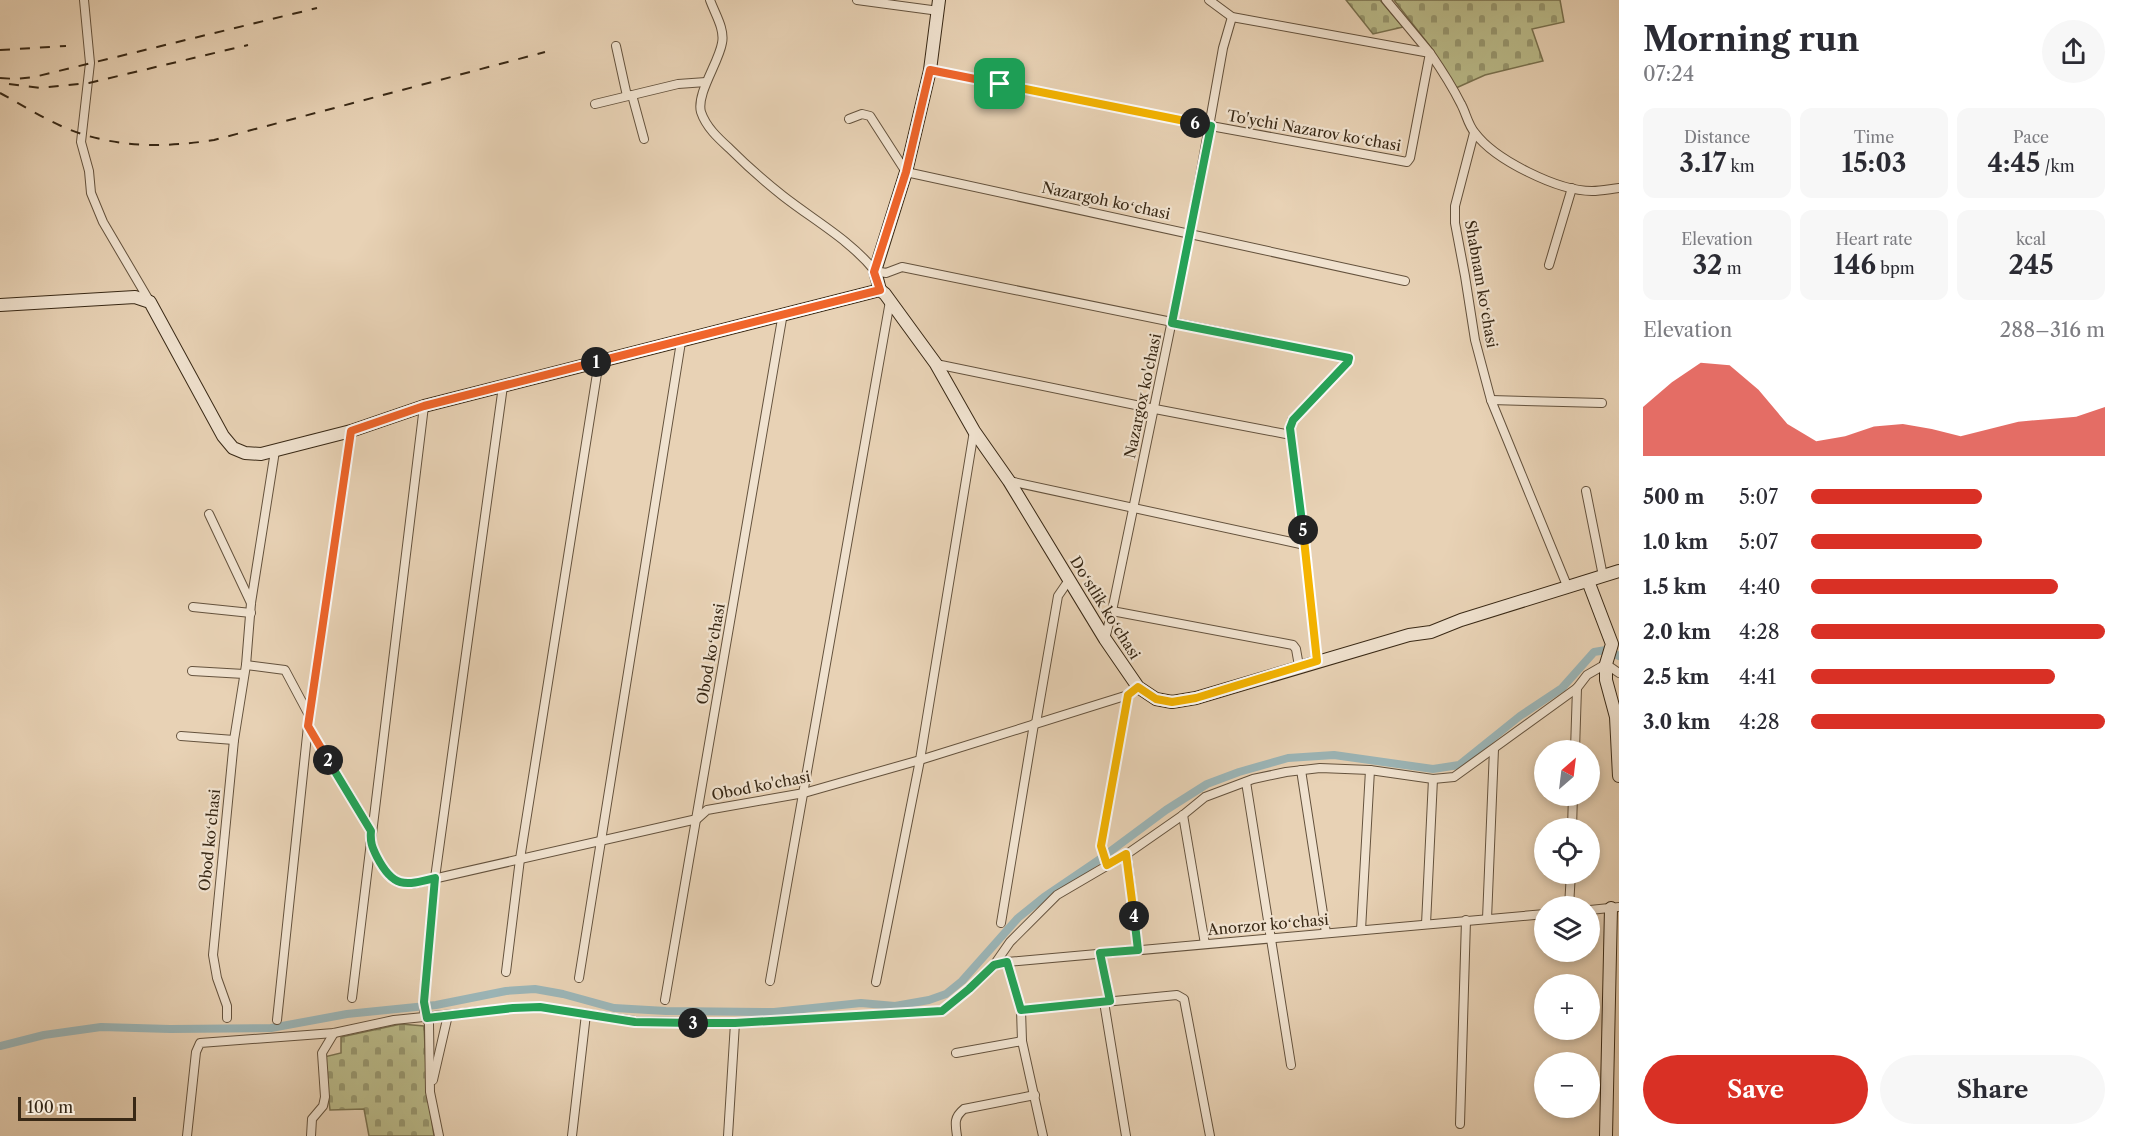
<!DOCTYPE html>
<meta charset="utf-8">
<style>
:root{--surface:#fff;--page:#f7f7f7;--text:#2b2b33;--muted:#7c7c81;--accent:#d93025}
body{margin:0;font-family:"Libre Caslon Text",serif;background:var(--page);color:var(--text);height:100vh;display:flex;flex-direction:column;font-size:22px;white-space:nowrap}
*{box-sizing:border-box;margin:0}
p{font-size:20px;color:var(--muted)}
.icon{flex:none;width:33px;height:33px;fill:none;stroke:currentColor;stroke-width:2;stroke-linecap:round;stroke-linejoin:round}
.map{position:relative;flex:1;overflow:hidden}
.panel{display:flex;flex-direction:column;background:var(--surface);width:510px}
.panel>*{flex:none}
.needle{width:39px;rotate:28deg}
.buttons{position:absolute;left:1534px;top:740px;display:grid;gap:12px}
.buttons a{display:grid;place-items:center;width:66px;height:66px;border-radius:50%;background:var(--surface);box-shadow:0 3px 9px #0003;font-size:30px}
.scale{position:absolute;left:18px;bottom:15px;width:118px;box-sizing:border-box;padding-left:6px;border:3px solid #382815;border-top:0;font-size:16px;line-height:21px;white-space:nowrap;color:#382815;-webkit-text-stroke:4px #f0e2cf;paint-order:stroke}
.pin{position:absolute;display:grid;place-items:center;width:51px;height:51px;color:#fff;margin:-26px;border-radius:12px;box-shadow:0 3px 9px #0006}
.km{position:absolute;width:30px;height:30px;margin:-15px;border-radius:50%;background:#222;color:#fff;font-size:16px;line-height:30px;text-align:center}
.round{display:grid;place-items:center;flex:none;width:63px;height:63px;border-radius:32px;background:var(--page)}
.headline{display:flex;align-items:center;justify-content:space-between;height:102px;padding:0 24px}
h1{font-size:33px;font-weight:800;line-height:45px}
.metrics{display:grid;grid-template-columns:repeat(3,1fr);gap:9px;height:102px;padding:6px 24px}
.metrics div{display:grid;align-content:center;border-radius:12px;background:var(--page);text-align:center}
.metrics b{font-size:26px;font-weight:800}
.metrics small{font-size:16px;font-weight:400}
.metrics p{font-size:16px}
.chart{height:168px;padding:12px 24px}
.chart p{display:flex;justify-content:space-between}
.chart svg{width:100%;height:108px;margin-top:6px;fill:var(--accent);opacity:.7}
.action{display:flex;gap:12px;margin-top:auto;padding:12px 24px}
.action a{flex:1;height:69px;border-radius:36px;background:var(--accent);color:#fff;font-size:24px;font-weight:800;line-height:69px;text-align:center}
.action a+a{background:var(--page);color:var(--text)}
ul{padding:0 24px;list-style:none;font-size:20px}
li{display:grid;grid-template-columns:96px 72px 1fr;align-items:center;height:45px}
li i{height:15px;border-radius:8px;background:var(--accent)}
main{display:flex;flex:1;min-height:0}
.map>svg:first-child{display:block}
</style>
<main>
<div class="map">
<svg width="1619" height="1136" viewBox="0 0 1619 1136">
<defs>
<pattern id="cemetery-stones" width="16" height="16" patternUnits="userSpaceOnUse" patternTransform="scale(1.5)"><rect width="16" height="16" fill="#babb8a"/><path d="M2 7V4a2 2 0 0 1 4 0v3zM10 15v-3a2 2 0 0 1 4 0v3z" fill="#989870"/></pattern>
</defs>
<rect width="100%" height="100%" fill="#e8d2b5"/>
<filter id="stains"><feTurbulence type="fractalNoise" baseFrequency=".00333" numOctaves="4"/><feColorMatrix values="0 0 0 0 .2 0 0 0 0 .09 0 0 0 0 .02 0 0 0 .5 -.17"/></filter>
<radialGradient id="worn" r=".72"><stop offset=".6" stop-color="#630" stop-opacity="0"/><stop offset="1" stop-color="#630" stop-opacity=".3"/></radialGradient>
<!-- cemetery -->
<g fill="url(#cemetery-stones)" stroke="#797250" stroke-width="1.5">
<polygon points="1346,0 1380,0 1403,27 1373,34"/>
<polygon points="1394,0 1560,0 1564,22 1532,29 1543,61 1485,75 1456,88 1429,45"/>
<polygon points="401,1024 424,1026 427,1088 434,1136 369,1136 364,1109 330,1110 324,1057 341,1053 341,1037"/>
</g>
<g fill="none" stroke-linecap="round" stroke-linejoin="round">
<!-- canal -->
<polyline stroke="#9bb5b7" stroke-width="8" points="0,1046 44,1035 101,1027 170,1029 271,1028 347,1014 436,1005 506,991 535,989 563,994 614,1008 666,1011 774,1012 861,1003 895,1006 929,1000 946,994 962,981 1018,918 1044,897 1100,859 1166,810 1207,784 1239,772 1288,758 1334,755 1433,769 1459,765 1520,716 1562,688 1594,652 1606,650 1619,656"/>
<defs>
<g id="street">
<polyline points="84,0 90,63 81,142 89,171 91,193 103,222 150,302"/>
<path d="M710,0c5,14 15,29 12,43 -3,19 -26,51 -21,69 5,15 17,26 28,36 17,17 35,33 54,48 32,25 67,44 92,75l11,2 16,-6 447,91 -1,4 -56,58 -2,8 15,117 12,116"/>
<polyline points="857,0 939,11"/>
<path d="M1209,0l23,17 198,36c11,16 22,33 31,51 5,9 7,21 14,29 20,27 83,58 117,58 9,0 18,-2 27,-3"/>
<polyline points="616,46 627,96"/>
<polyline points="930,70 1211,126 1407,162 1410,158 1430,53 1386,0"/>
<polyline points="632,95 644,139"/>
<polyline points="595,104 678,84 706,82"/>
<polyline points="849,119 862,114 870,116 906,172 1405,281"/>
<polyline points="1474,133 1455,206 1455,223 1465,276 1475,340 1491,400 1568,588"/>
<polyline points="1549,265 1572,188"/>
<polyline points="936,364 1155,409 1291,435"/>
<polyline points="1491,400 1602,403"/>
<polyline points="1009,481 1305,545"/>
<polyline points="1586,491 1603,576"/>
<polyline points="209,514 251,603"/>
<polyline points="193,607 251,613"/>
<polyline points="1112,611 1293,645 1296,649 1299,666"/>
<polyline points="1105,639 1112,611 1190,233 1223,48 1232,17"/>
<polyline points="246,665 285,670 309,715"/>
<polyline points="192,671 244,674"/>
<polyline points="1036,723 1058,596 1069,580"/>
<polyline points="308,726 371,830"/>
<polyline points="181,736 234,740"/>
<polyline points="1575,750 1577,688"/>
<polyline points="1301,770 1326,933"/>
<polyline points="1246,782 1291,1065"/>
<polyline points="1183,815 1205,944"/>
<polyline points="1572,828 1573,795"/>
<path d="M370,842c10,21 15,40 41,42l286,-65 10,-9 97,-17 116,-33 208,-65 10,-8"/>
<polyline points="1127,854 1138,950"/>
<polyline points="1107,865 1101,846 1102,840 1128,695"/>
<polyline points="1569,906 1571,873"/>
<polyline points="1590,910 1619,907"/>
<polyline points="1487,919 1494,749"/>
<polyline points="1001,923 1034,724"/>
<polyline points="1426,924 1433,779"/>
<polyline points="1361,930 1370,770"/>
<polyline points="1100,953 1110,1001"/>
<polyline points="1007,962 1021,1010 1022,1041 1043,1136"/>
<polyline points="994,965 1007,962 1545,914"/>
<polyline points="506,972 520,859 599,361"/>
<polyline points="579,978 681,342"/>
<polyline points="770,981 890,301"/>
<polyline points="876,982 920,760 974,431"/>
<polyline points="352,998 424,406"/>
<polyline points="665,1000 783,313"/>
<polyline points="1104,1002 1126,1136"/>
<polyline points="1021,1010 1177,995 1184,999 1210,1136"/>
<polyline points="227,1018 227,1006 217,978 213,955 234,740 246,665 251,603 275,451"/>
<polyline points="277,1020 308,726 351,431"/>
<polyline points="956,1053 1022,1041"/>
<polyline points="433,1080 448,1015"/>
<polyline points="1460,1124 1466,920"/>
<polyline points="187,1136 196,1052 200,1043 334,1033 394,1020 513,1008 540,1007 635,1021 735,1023 942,1011 969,989 994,965 1010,942 1057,895 1127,854 1183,815 1205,797 1253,779 1286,772 1320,768 1370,770 1433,779 1454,777 1577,688 1587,675 1606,664 1619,673"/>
<polyline points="311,1136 312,1119 323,1106 325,1097 322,1053 334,1033"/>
<polyline points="439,1136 430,1092 429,1024 424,1011 424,1002 435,878 503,386"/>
<polyline points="572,1136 586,1014"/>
<polyline points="728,1136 735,1023"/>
<path d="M957,1136c-2,-13 -3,-19 7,-27l71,-14"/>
</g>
<g id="secondary">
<polyline points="880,290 875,271 906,172 930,70 939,0"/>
<polyline points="0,305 135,297 150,302 223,436 233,448 245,453 261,454 351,431 424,406 880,290 885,294 936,364 974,431 1009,481 1105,639 1138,687 1156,699 1172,702 1196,698 1409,635 1431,632 1461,620 1619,571"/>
<polyline points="1588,581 1612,644 1606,664 1606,680 1616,717 1619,776"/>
<polyline points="1606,1136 1611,908"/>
</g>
</defs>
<!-- street casing -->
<use href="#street" stroke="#64523d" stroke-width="10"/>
<!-- secondary casing -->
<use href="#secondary" stroke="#382815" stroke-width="14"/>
<!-- street -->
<use href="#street" stroke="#f0e2cf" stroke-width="8"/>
<!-- secondary -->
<use href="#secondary" stroke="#f0e2cf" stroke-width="12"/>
<!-- rail -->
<g stroke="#382815" stroke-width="2" stroke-dasharray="10 10" stroke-linecap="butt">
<polyline points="0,50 66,46"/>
<polyline points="0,78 16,79 34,77 317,8"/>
<polyline points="9,84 40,88 89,83 248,45"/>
<path d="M0,93c26,14 53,32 82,41 44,14 87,13 132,6l331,-88"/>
</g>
</g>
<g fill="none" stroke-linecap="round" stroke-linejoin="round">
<defs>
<polyline id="split-1" points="596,362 880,290 874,272 906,172 930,70 1000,84"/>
<polyline id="split-2" points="328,760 308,726 351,431 424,406 596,362"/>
<path id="split-3" d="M328,760l43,71c-1,11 1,16 6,26 16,31 27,29 58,21l-11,124 3,16 86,-10 27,-1 95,15 58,1"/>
<polyline id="split-4" points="693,1023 735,1023 942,1011 969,989 994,965 1007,962 1021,1010 1110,1001 1100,953 1138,950 1134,916"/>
<polyline id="split-5" points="1134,916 1126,854 1107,865 1101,846 1128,695 1138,687 1156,699 1172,702 1196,698 1317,661 1303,530"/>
<polyline id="split-6" points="1195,123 1211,126 1172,323 1349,358 1348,362 1293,420 1290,428 1303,530"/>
<polyline id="split-7" points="1000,84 1195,123"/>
</defs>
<!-- split-1 casing -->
<use href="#split-1" stroke="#fff" stroke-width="12"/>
<!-- split-2 casing -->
<use href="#split-2" stroke="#fff" stroke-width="12"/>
<!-- split-3 casing -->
<use href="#split-3" stroke="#fff" stroke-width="12"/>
<!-- split-4 casing -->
<use href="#split-4" stroke="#fff" stroke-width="12"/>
<!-- split-5 casing -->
<use href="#split-5" stroke="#fff" stroke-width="12"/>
<!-- split-6 casing -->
<use href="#split-6" stroke="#fff" stroke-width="12"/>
<!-- split-7 casing -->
<use href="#split-7" stroke="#fff" stroke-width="12"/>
<!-- split-1 -->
<use href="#split-1" stroke="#f0652b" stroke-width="8"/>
<!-- split-2 -->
<use href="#split-2" stroke="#f0652b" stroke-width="8"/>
<!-- split-3 -->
<use href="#split-3" stroke="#22a559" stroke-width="8"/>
<!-- split-4 -->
<use href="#split-4" stroke="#22a559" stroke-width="8"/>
<!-- split-5 -->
<use href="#split-5" stroke="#f5b400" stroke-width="8"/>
<!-- split-6 -->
<use href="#split-6" stroke="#22a559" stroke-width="8"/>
<!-- split-7 -->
<use href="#split-7" stroke="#f5b400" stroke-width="8"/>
</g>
<g text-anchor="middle" stroke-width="4.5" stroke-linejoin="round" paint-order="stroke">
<!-- street labels -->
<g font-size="15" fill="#382815" stroke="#f0e2cf">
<text transform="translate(1314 131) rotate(10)" y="5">To'ychi Nazarov koʻchasi</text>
<text transform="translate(1106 201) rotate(12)" y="5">Nazargoh koʻchasi</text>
<text transform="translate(1481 284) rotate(80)" y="5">Shabnam koʻchasi</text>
<text transform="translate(1143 396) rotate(-78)" y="5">Nazargox ko'chasi</text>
<text transform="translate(1105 608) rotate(58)" y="5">Doʻstlik koʻchasi</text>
<text transform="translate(711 654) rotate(-80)" y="5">Obod koʻchasi</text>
<text transform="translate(761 786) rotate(-11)" y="5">Obod ko'chasi</text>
<text transform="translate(210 840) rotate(-84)" y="5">Obod koʻchasi</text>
<text transform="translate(1268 925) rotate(-5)" y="5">Anorzor koʻchasi</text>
</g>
</g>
<rect width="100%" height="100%" filter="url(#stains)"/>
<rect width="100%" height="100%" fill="url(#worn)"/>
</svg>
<div class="buttons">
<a><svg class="needle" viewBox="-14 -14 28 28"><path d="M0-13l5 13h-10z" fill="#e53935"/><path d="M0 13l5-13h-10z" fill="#7c7c81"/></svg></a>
<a><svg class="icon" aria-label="locate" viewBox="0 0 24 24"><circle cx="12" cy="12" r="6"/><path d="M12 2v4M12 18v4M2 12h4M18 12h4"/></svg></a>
<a><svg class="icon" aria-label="layers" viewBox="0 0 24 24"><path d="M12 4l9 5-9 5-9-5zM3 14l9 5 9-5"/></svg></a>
<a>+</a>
<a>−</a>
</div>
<div class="scale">100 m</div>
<div class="pin" style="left:1000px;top:84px;background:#1e9e55"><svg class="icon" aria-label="arrive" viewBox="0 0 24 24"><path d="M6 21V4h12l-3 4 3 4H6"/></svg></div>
<b class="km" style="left:596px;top:362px">1</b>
<b class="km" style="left:328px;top:760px">2</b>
<b class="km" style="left:693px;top:1023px">3</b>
<b class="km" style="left:1134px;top:916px">4</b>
<b class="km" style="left:1303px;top:530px">5</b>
<b class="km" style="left:1195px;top:123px">6</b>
</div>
<section class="panel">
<div class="headline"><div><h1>Morning run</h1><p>07:24</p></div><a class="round"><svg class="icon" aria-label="share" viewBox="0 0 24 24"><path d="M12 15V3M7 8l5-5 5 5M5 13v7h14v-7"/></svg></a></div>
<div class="metrics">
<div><p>Distance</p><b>3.17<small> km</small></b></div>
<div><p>Time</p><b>15:03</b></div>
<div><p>Pace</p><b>4:45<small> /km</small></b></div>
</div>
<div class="metrics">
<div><p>Elevation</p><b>32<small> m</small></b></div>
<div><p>Heart rate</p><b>146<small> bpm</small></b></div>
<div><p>kcal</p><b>245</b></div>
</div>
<div class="chart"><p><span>Elevation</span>288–316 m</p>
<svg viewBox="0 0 160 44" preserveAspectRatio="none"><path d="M0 44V24L10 14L20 6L30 7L40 17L50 31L60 38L70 36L80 32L90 31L100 33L110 36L120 33L130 30L140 29L150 28L160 24V44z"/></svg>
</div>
<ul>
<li><b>500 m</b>5:07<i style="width:58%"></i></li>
<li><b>1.0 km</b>5:07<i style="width:58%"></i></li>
<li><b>1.5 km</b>4:40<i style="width:84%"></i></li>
<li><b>2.0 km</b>4:28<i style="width:100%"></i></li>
<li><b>2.5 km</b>4:41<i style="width:83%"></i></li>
<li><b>3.0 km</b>4:28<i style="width:100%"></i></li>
</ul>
<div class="action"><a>Save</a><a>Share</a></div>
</section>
</main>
